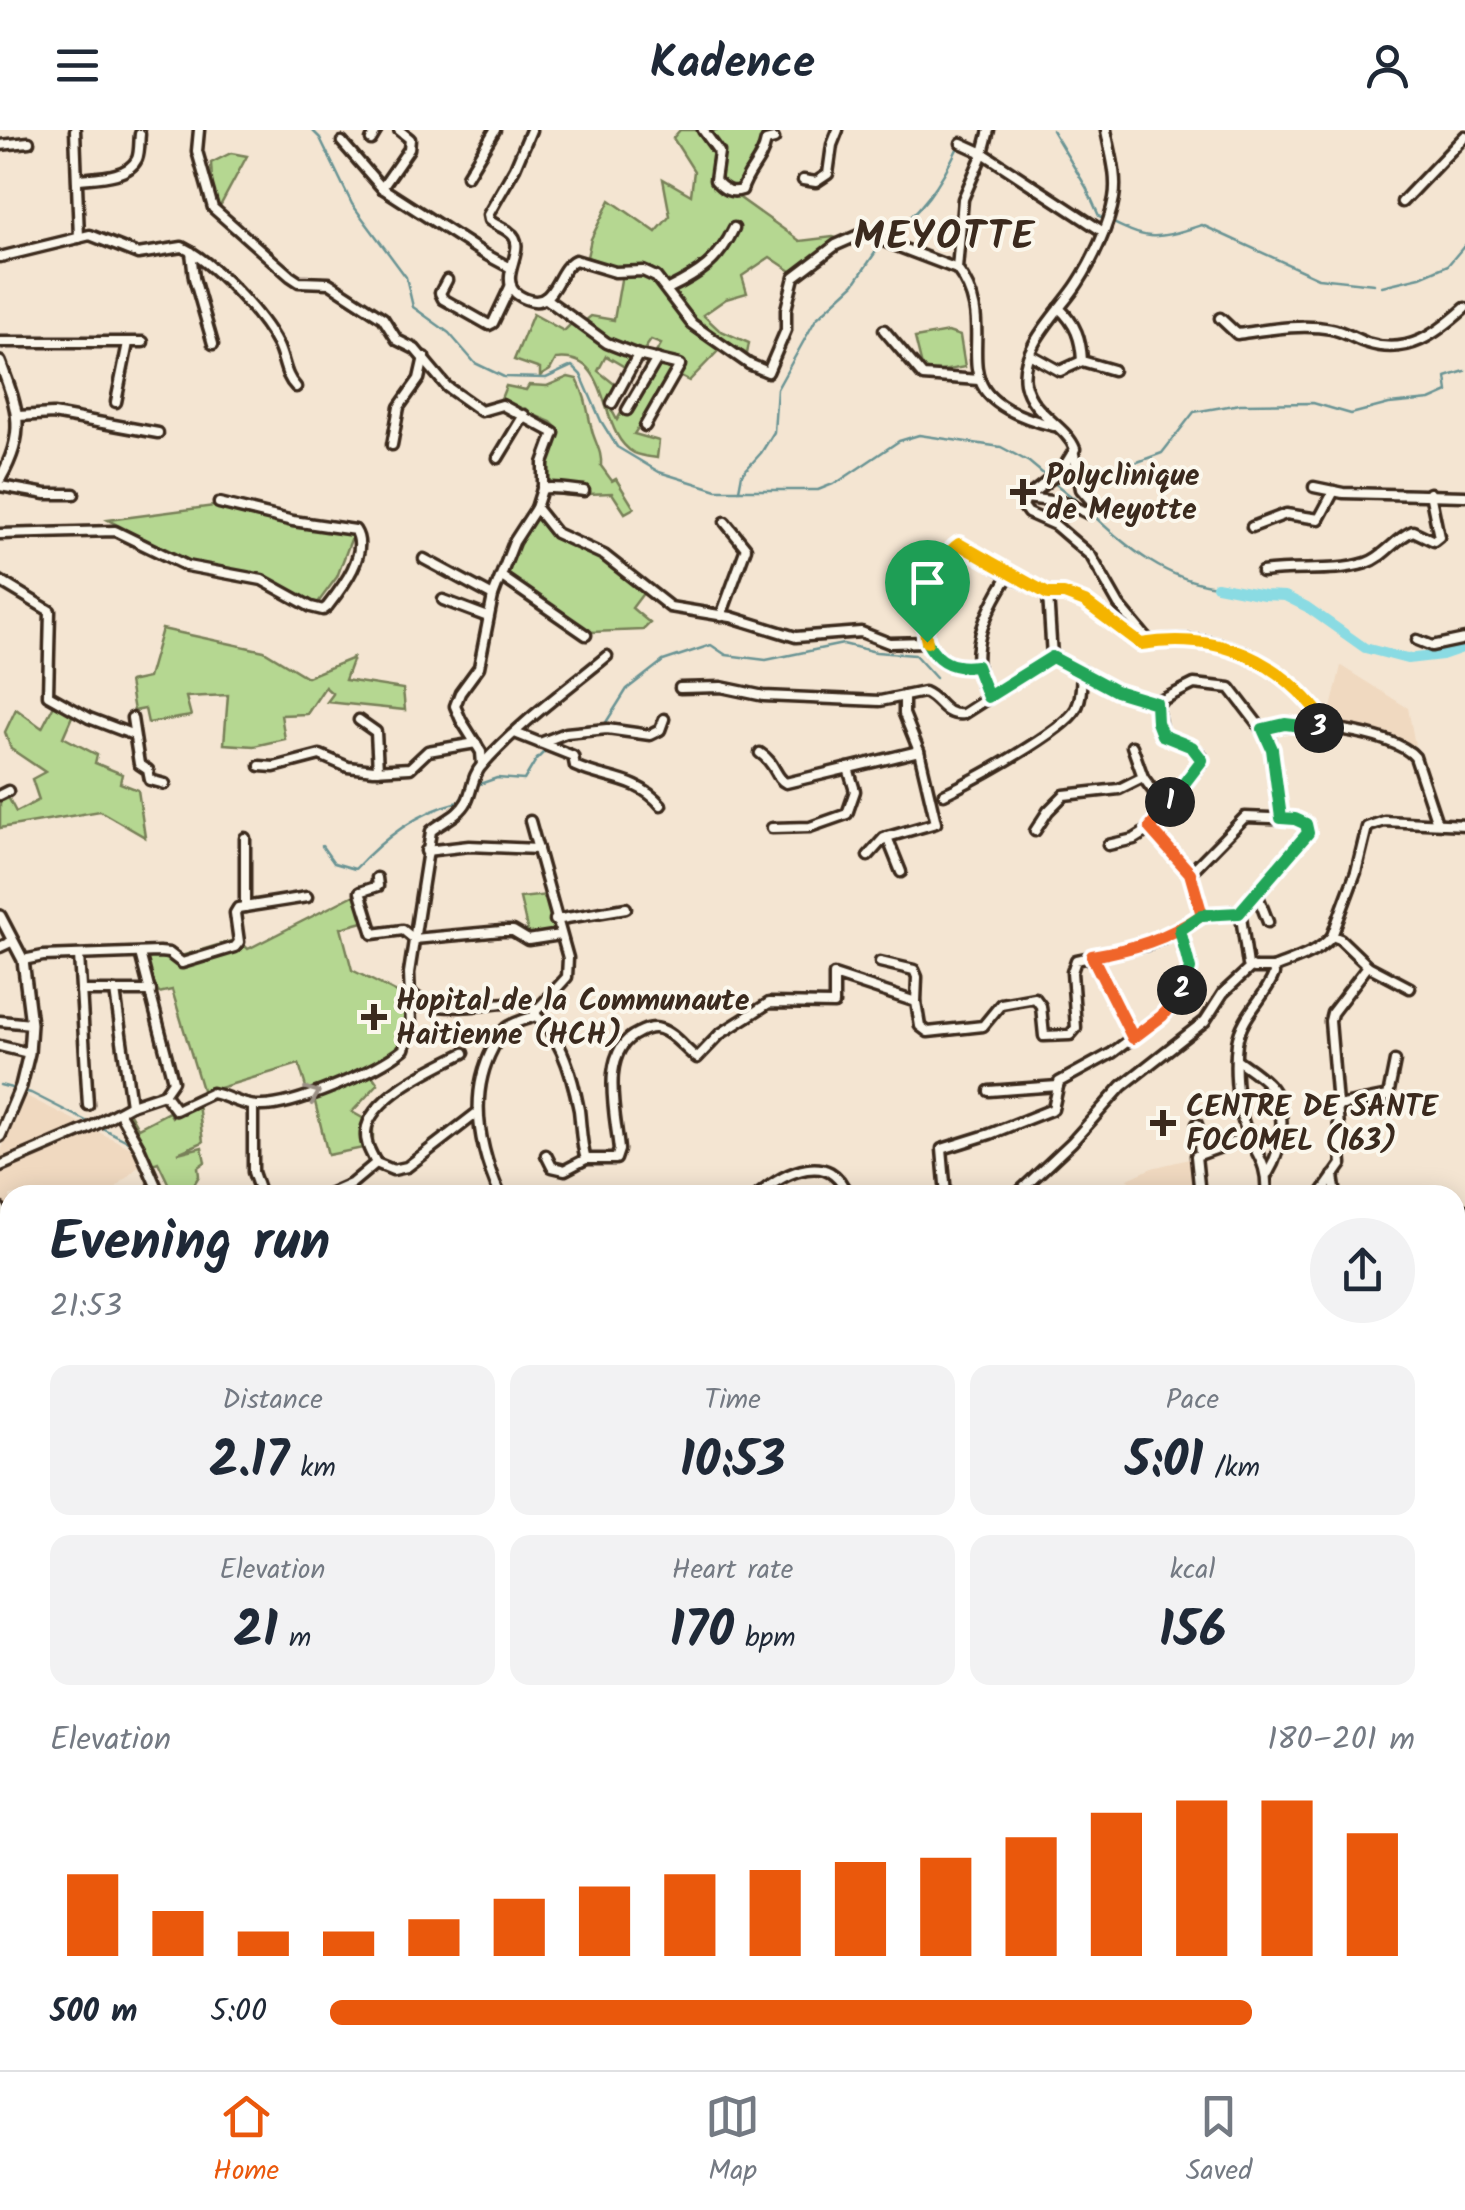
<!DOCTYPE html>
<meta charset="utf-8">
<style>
:root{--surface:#fff;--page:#f2f2f3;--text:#1f2937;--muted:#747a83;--line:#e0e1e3;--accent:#ea580c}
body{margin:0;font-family:Kalam,sans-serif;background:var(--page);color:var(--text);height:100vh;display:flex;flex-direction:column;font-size:38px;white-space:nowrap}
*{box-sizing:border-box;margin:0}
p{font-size:32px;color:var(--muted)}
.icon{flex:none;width:55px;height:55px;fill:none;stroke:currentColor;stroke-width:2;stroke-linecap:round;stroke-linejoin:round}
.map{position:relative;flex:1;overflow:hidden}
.drawer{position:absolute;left:0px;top:1055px;width:1465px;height:885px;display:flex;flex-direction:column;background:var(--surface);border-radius:30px 30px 0 0;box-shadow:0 5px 25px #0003}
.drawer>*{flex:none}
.pin{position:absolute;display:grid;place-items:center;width:85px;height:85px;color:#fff;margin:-102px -42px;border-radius:50% 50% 50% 0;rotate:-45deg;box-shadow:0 0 10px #0007}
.pin .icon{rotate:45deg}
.km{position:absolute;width:50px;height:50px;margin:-25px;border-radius:50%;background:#222;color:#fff;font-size:28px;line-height:50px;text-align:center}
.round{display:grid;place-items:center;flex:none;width:105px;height:105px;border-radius:52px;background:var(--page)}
.head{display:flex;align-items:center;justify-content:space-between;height:170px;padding:0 50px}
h1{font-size:55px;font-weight:600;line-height:75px}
.metrics{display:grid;grid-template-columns:repeat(3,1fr);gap:15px;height:170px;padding:10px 50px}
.metrics div{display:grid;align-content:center;border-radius:20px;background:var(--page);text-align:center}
.metrics b{font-size:50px;font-weight:600}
.metrics small{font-size:28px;font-weight:400}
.metrics p{font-size:28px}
.chart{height:280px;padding:20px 50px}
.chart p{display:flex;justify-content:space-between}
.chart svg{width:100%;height:180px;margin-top:10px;stroke:var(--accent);stroke-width:6}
ul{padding:0 50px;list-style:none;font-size:32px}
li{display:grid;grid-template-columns:160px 120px 1fr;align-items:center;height:75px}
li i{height:25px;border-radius:12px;background:var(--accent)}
header{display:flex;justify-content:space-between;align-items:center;height:130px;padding:0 50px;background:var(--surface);font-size:45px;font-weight:600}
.menu{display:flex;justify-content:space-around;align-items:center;height:140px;border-top:2px solid var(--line);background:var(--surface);font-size:28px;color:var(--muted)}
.menu a{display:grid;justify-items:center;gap:5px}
.menu .on{color:var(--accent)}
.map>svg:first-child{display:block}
</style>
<header><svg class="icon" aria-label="menu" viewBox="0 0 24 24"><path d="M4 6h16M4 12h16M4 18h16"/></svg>Kadence<svg class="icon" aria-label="person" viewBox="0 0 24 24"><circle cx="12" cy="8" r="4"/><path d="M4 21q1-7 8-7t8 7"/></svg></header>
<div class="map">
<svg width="1465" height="1940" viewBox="0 0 1465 1940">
<rect width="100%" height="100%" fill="#f4e5d2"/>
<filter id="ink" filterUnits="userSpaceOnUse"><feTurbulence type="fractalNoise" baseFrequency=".01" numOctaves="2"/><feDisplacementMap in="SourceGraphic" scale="20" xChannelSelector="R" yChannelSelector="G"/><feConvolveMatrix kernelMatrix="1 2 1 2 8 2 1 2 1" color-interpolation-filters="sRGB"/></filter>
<g filter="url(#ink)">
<!-- built -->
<g fill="#f0d9c0">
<polygon points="1341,536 1408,578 1415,615 1342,595 1330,583"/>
<polygon points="22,964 133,1019 140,1035 108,1065 10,1065 10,1094 0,1073 0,1024"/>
<polygon points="1189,1029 1197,1065 1134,1065 1128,1049 1152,1038"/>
</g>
<!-- green -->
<g fill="#b5d791" stroke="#788058" stroke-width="2.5" fill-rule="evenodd">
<path d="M680,0h16l11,9 8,-9h47c1,25 -16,43 -25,66l63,45 33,-4 10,3 -33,18 -16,15 -24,-16 -28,19 5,17 -21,6 -23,16 16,15 30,13 -2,11 -51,-33 -45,-54h-37l-27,-10 4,-18 19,-39 46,32 14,-16 -7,-37 28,16 3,-24 -21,-33z"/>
<polygon points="231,23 247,26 219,78 213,66 211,33"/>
<path d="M622,144l24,1 13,10 31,43 30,21 -31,32 -16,-8 -39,61 25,7 -2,17c-7,-1 -17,-2 -23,-5 -38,-21 -20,-101 -78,-94l-6,11 -10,6v-7l-26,-9 19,-46 31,17 9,-9 6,4 12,-10 23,4zM651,210l10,4 -44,76 -9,-17 9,-17 -19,-15 8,-15 24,14z"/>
<polygon points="948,202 960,206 965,237 924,244 915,208"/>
<path d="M568,247l9,2c11,22 10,34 16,55 4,12 9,19 8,32l11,15 4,-2 18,29 -9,5 -13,-20 -49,2 -16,-8 -1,-24 11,-27 -1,-9 -5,-5 -51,-21 6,-15 20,4 3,-5 18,1z"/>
<polygon points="214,376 295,397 353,404 337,447 317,474 257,444 189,432 108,390"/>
<path d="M537,383c24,34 39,27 71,47 14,8 25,20 36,32l-12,16 18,15 -7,7 -52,2 -83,-55 6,-27z"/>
<polygon points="162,499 264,521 307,547 353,528 345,550 403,559 405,580 327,572 333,564 325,557 307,584 281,585 285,609 254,616 224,614 228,565 186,567 191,586 148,593 145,579 134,581 129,552 148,548"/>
<polygon points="55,573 73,584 63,607 97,625 95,633 122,644 120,653 138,660 145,707 100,681 0,698 0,668 7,665 16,682 39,670 32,649 45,642 11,619 5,602 16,579 42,598"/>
<polygon points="356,764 363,792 341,798 352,840 407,868 407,911 395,921 308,964 299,934 203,963 172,860 154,864 144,825 161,822 178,827 238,809 248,819"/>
<polygon points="547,765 558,803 528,803 520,768"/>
<polygon points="369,941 378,954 352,982 373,994 373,1016 328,1025 314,968"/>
<polygon points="198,974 203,1012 178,1023 202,1017 205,1032 198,1037 199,1046 190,1061 170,1057 158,1032 150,1035 132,1007 124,1003 119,984 128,980 138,998 169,982 172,987"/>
</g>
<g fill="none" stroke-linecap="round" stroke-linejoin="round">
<!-- stream -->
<g stroke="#6a9494" stroke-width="2.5">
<polyline points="312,0 320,8 352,74 406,147 413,177 449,203 475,233 504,247 546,248 572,236 581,245 601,291 617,317 659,342 717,360 818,360 838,352 899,311 919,305 1001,317 1029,332 1047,347"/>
<path d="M1052,0l34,57 13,29c49,24 51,26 103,9l116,53 56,6"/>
<path d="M885,108c35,-23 56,-55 74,-93"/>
<polyline points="1382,156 1420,147 1448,135 1465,115"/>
<polyline points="1121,338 1162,323 1194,282 1240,274 1313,273 1351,284 1389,274 1430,270 1448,262 1446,247 1465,241"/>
<polyline points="1053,352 1086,378"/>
<polyline points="739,360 742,344 761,323 774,302 777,259 816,189 854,154 881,114"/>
<path d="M1092,384c35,34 75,66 125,72"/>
<polyline points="605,594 627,559 663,531 711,515 726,525 766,530 843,514 876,522 915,525 936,548"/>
<polyline points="474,656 497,648 524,650 536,630 556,610"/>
<path d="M322,716l12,17 21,6c29,-31 62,-57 104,-67l8,-13"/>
<polyline points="0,955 31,963 90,993"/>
<polyline points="98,996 135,1015"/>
<polyline points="1455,1487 1465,1494"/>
<polyline points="795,1940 800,1933 815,1930"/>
</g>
<!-- river -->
<polyline stroke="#8adbe3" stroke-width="10" points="1217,456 1264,465 1285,466 1307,477 1365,518 1407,529 1442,525 1465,517"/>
<defs>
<g id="minor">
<polyline points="75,0 79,108"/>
<polyline points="199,0 197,21 213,78 290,146 299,152 329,153 383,188 397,210 415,219 447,257 481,281 502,275 554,303 543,333 543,356 536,378 514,412 493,466 479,537 460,563 455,576 461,590 481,622 482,635"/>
<polyline points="399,0 410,9 409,19 382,58 483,123 511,138"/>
<path d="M531,0l-16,38 -27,47 1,5c6,5 14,7 20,12 20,13 -8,40 4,58 3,4 8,7 13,9 29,12 30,-30 49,-39l40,12 28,-1 13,6 36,47 57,40 19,8 18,-42v-21l8,-32 42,-32 23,-10 11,1 87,33c52,68 -33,125 97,157"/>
<path d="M703,0l16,22 -4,28c8,9 15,14 27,10 6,-20 20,-28 24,-49l8,-2"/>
<polyline points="371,10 377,0"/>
<polyline points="342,12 382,58"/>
<polyline points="961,13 983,23 989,0"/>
<polyline points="0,15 29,12"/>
<polyline points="467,46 495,0"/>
<path d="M78,49c17,-2 50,-1 59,-20 3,-7 2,-18 3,-25"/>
<polyline points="803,50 816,52 828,44 832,15 838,0"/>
<polyline points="1402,72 1465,6"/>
<polyline points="191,122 194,148 213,214"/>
<path d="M0,127l90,-22 48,19 44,-7c31,15 79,66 95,97 8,15 7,31 19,43"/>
<polyline points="957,139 963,69 983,23 1102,101"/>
<polyline points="447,150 440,163 443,169 489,195 493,193 511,155"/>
<path d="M668,159c31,-15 51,-28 66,-61"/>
<polyline points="545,168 607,213 638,225 612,273"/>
<path d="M1059,178c17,16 22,31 23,53"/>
<path d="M1220,188l17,16c29,-4 64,-11 94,-5 12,2 24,10 36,14 41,13 69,-9 98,-35"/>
<polyline points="884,200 923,246 979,250"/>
<polyline points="0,212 143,212"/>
<polyline points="638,225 680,235 645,296"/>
<polyline points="1031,225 1060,241 1082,231 1113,240"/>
<polyline points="116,272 128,213"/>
<polyline points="627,280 657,229"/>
<polyline points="18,286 53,284 158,303"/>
<polyline points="392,315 399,277 419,249 424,227"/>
<polyline points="498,328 524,285"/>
<polyline points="0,356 46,364 74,364"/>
<polyline points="1314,357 1343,363 1465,366"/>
<path d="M542,359c8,-3 32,1 42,2"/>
<path d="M1026,368l36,-28 13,-21c-9,-24 -44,-35 -50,-66 -6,-36 36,-73 53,-100 15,-23 31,-57 36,-85 4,-22 -4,-46 -8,-68"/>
<polyline points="1026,368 1023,376 1028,383 1055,395 1091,426 1119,475 1149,511"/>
<polyline points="1026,368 1067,373 1087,383 1095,375 1081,359 1074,324"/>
<polyline points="536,378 556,403 604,425 670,477 731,487 796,507 861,502 889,513 927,512"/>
<polyline points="1252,397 1286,384 1319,389 1334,361"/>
<path d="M0,404l115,-3 72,35 75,14 49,27 12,3 4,-3c14,-18 43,-54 28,-77l-62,-9 -74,-18"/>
<polyline points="424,429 493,466"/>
<path d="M1262,442c36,-6 69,2 104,-9 19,-6 29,-25 47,-32l21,10 5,-4 -9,-44"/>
<polyline points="502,447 586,505"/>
<polyline points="0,451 50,481 48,565 89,588 134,605"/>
<polyline points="1048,464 1052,527"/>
<polyline points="443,470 488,487"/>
<polyline points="721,486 746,418 725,392"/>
<polyline points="1417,510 1432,516 1465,509"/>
<polyline points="1052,527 1117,561 1156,573 1162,605 1192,617 1201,625 1200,634 1150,699 1190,743 1202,785"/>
<path d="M976,536c-32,5 -57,-18 -51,-52 2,-11 7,-20 11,-30 6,-16 8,-31 23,-40l50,31 39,19h16l21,8 56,42c81,-17 143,19 190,86"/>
<path d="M680,558l41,-1 43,9 116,5 44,-9c17,7 18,24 39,22l89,-57"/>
<path d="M988,567c-25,-41 -2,-86 21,-122"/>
<polyline points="1156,573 1194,554 1230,558 1270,610 1281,688"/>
<polyline points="132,588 139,634 148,640 150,650 165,654"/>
<polyline points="359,590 376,602 378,640"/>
<path d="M1263,599c31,-10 132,3 152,28l22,66"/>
<path d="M515,603l58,23 2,10c30,14 62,11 86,39"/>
<polyline points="540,613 566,603 607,599 650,605 660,600 664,589"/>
<polyline points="1132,616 1143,647 1165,677"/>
<path d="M760,623c16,10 15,25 26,30l133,-32"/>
<polyline points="260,636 274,637 320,625 348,637 374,640 410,638 428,621 476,613"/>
<path d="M944,664c26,-12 119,-62 132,-85 6,-11 5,-25 6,-38"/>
<polyline points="0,665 8,661"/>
<polyline points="530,691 568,828 567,847 536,881"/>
<polyline points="772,698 810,697 847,684 855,661 848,638"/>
<polyline points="1035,701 1048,681 1064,665 1119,659 1143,647"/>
<polyline points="887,707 901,742"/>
<polyline points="1108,715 1134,709 1150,699"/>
<polyline points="426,721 469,716 538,719"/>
<polyline points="868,726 884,708 936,693 919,621 904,584 904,566"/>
<polyline points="1190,743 1245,687 1295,689 1306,694 1308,703 1239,783"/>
<polyline points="377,748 378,756 360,762 373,804 403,800 414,809 502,801 513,801 528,810 560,805"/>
<polyline points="1256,761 1268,792"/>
<polyline points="245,777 245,708"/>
<polyline points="555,790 626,778"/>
<polyline points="1332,806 1340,809 1368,836 1410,858"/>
<polyline points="0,817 13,811"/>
<polyline points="140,823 173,951 164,964"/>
<polyline points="79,825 88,975"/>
<polyline points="1092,826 1133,908"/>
<polyline points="23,830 43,826 159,822 169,823 182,833 235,817 239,812 235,783 238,778 307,767"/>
<polyline points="880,832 914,840 917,847 916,872"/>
<path d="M1273,838c20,-8 46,-15 59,-32l24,-64 11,-45 17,-6 81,4"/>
<polyline points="81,861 151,861"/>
<polyline points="115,861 131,975"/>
<path d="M412,864c25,24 79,7 113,8l5,1 6,11"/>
<polyline points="0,891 31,894"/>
<polyline points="0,916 29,923"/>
<path d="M1236,929c11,8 24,16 33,26 20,22 13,65 -1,88"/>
<polyline points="989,961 1058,956"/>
<path d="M164,964l12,16 36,-17c16,3 30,13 46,13 34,2 119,-35 146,-57l7,-24 -2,-52 22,-142c12,-10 28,-15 36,-30 6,-13 5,-25 15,-36 36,-41 83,-74 125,-109"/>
<polyline points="253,976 253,1042 261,1065"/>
<polyline points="1338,976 1388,966 1395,931"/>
<polyline points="119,982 139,1017 160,1065"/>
<polyline points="1197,994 1200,1023"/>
<polyline points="546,1025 552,1037 565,1040 586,1029"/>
<path d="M376,1033c-5,-10 -11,-19 -10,-31 3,-35 70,-65 98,-79"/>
<polyline points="0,1036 89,998 131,975 164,964"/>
<polyline points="1333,1046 1336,1065"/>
<polyline points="326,1065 351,1054 376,1033 393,1040 407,1037 477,983"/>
<path d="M500,1065c-21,-47 -32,-100 -7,-147 4,-7 7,-15 13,-20 8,-6 20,-9 30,-12 26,20 37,63 43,94 2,16 2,34 7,49h30l3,-9c-3,-35 -21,-99 19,-117 7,-4 14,-7 22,-4 14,4 25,21 37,29l23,-24 49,-31 65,1v-29l82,27 4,24 8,6 55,-6 18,-22 34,-6 6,8 3,30 26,-1 6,-7 -4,-56 4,-12 71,-15 33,-15 22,-15 32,-3 7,5 7,48 6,3h19l1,6c-9,25 -32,40 -37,69 -3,24 -1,55 6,78 9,32 26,37 23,74"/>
<path d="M758,1065c27,-23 73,-46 89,0"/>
<polyline points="946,1065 942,1019 990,1004 1053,979 1059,952 1112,923 1162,886 1175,871 1191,839 1180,800"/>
<polyline points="1016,1065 1072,1012 1122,956 1205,891 1223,863 1251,837"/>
<polyline points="1200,1065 1196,1026 1249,1007"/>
<polyline points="1320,1065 1342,1034 1330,891 1332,883 1368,836"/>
<polyline points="1459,1137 1457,1085 1465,1080"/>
<polyline points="1455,1252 1465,1300"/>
<polyline points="0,1256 10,1225"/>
<polyline points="0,1303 10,1307"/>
<polyline points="0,1395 10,1364"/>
<polyline points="1455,1407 1465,1404"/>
<polyline points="1455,1505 1465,1503"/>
<polyline points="1455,1581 1459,1600 1456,1606 1465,1648"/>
<polyline points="0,1590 10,1568"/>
<polyline points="0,1645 10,1645"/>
<polyline points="0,1710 10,1711"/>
<polyline points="1455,1710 1465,1707"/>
<polyline points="0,1734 10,1722"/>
<polyline points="0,1859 10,1861"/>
<polyline points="0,1917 10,1919"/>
<polyline points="1455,1920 1459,1940"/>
<polyline points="71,1930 129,1939"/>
<polyline points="889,1930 892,1940"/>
<polyline points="922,1930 922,1940"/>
<polyline points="191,1938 193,1930"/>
<polyline points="758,1938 765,1930"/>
<polyline points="66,1940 68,1930"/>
<polyline points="286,1940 287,1930"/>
<polyline points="318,1940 320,1930"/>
<polyline points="513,1940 549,1930 551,1940"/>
<polyline points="589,1940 609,1930"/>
<polyline points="851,1940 852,1930"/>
<polyline points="951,1940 952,1930"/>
<polyline points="971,1940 972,1930"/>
<polyline points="1250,1940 1257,1930"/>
<polyline points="1400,1940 1410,1937 1416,1940"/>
</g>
<g id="major">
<path d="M0,232c18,48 27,70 0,117"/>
<polyline points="0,786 23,830 31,894 29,923 21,956 0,1006"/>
<polyline points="0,1079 10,1101"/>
<polyline points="1455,1801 1465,1799"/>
<polyline points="1455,1909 1465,1887"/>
<polyline points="676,1940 685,1930"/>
<polyline points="684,1940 694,1930"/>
<polyline points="1438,1940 1443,1930"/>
</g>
</defs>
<!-- minor casing -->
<use href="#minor" stroke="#3b2a1e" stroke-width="15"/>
<!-- major casing -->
<use href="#major" stroke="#3b2a1e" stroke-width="16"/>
<!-- minor -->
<use href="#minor" stroke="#fbf7ec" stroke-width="8"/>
<!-- major -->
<use href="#major" stroke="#fbf7ec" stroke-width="9"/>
</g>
<!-- one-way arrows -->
<defs><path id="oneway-chevron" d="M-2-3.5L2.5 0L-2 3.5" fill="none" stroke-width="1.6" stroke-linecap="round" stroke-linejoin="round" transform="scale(2.5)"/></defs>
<use stroke="#9b9085" href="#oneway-chevron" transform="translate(313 964) rotate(-22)"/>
</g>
<g fill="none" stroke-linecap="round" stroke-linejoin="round" filter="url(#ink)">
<defs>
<path id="split-1" d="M927,512c11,21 27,27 49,24l12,31 64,-40 64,34 40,12 1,19 5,13 30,12 10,13 -32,42"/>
<path id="split-2" d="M1170,672l-20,26 40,45 12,42c-35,24 -69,34 -110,41l41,82 29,-22 20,-26"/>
<polyline id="split-3" points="1182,860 1190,839 1180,800 1202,785 1239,783 1308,703 1306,694 1295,689 1281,688 1272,619 1263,599 1285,594 1319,598"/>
<path id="split-4" d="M987,430l61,34h16l21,8 56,42c81,-13 143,17 190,86l-12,-2"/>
<path id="split-5" d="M927,512c-7,-25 10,-84 32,-98l28,16"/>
</defs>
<!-- split-1 casing -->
<use href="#split-1" stroke="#fff" stroke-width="20"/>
<!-- split-2 casing -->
<use href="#split-2" stroke="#fff" stroke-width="20"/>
<!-- split-3 casing -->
<use href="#split-3" stroke="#fff" stroke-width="20"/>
<!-- split-4 casing -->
<use href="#split-4" stroke="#fff" stroke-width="20"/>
<!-- split-5 casing -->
<use href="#split-5" stroke="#fff" stroke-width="20"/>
<!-- split-1 -->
<use href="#split-1" stroke="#22a559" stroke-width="12"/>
<!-- split-2 -->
<use href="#split-2" stroke="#f0652b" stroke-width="12"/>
<!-- split-3 -->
<use href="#split-3" stroke="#22a559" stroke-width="12"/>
<!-- split-4 -->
<use href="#split-4" stroke="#f5b400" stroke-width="12"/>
<!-- split-5 -->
<use href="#split-5" stroke="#f5b400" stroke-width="12"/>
</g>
<!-- markers -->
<g fill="#3b2a1e" stroke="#fbf7ec" stroke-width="4">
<path d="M1018 347h10v10h10v10h-10v10h-10v-10h-10v-10h10z"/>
<path d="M369 872h10v10h10v10h-10v10h-10v-10h-10v-10h10z"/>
<path d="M1158 978h10v10h10v10h-10v10h-10v-10h-10v-10h10z"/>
</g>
<g text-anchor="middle" stroke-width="8" stroke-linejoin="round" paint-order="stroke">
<!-- poi labels -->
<g font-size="30" font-weight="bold" fill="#3b2a1e" stroke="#fbf7ec" text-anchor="start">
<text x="1046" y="355">Polyclinique<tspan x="1046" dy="34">de Meyotte</tspan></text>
<text x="396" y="880">Hopital de la Communaute<tspan x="396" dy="34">Haitienne (HCH)</tspan></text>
<text x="1186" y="986">CENTRE DE SANTE<tspan x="1186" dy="34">FOCOMEL (163)</tspan></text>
</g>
<!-- district labels -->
<g font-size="40" font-weight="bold" letter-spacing="2.5" fill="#3b2a1e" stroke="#fbf7ec">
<text x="945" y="119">MEYOTTE</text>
</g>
</g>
</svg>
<div class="pin" style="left:927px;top:512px;background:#1e9e55"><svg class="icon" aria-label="arrive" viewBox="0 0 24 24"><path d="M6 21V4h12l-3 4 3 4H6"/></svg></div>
<b class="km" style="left:1170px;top:672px">1</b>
<b class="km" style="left:1182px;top:860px">2</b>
<b class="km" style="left:1319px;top:598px">3</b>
<section class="drawer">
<div class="head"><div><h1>Evening run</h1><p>21:53</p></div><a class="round"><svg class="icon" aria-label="share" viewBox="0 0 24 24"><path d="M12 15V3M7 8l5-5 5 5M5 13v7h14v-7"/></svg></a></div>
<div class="metrics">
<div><p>Distance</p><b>2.17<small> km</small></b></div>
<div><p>Time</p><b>10:53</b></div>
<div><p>Pace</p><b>5:01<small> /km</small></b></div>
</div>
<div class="metrics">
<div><p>Elevation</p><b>21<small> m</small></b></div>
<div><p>Heart rate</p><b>170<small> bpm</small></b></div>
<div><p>kcal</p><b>156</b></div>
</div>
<div class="chart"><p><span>Elevation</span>180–201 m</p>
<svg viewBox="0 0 160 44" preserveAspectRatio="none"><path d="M5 44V24M15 44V33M25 44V38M35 44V38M45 44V35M55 44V30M65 44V27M75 44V24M85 44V23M95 44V21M105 44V20M115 44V15M125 44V9M135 44V6M145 44V6M155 44V14"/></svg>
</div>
<ul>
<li><b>500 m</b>5:00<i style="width:85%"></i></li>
</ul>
</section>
</div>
<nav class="menu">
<a class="on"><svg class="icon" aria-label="home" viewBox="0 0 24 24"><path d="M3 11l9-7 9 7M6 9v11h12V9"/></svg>Home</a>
<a><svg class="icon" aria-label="map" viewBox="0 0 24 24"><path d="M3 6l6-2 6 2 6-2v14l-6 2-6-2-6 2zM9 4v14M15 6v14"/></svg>Map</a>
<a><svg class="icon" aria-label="saved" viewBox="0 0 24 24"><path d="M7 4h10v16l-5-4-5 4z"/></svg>Saved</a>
</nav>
